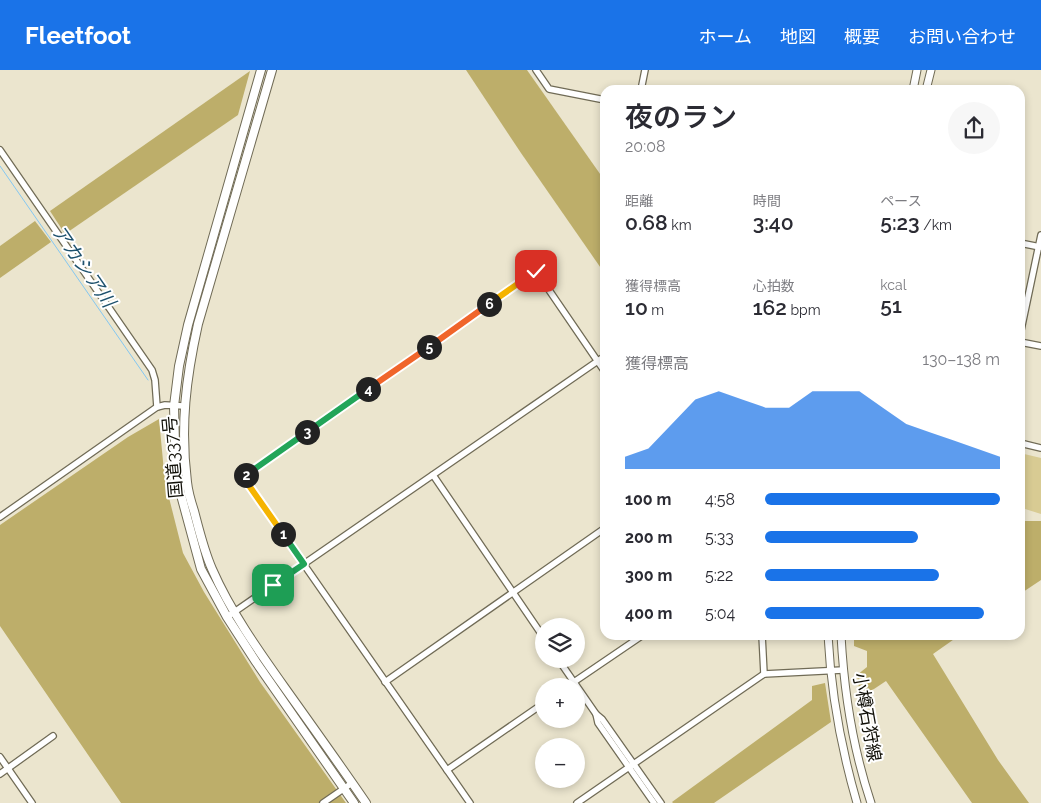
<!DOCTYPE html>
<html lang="ja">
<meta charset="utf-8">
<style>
:root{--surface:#fff;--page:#f7f7f7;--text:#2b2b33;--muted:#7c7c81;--accent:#1a73e8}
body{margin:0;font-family:Raleway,"Noto Sans JP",sans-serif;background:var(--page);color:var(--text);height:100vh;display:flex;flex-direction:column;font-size:19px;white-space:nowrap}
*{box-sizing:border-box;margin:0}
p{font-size:16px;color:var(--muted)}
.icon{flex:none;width:28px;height:28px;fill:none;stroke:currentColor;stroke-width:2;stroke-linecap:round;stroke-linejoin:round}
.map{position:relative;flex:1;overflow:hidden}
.sheet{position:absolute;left:600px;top:15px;width:425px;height:555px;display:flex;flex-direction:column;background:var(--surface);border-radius:15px;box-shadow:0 2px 8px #0003}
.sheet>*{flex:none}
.controls{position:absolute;left:535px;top:548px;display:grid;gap:10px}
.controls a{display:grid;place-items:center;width:50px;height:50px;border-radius:50%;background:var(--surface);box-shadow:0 2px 8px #0003;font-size:25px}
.pin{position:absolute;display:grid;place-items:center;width:42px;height:42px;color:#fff;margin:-21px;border-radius:10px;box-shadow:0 2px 8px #0006}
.km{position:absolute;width:25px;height:25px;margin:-12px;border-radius:50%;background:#222;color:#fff;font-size:14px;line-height:25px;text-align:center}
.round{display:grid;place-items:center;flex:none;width:52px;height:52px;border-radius:26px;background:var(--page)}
.head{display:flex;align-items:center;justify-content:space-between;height:85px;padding:0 25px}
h1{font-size:28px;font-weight:600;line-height:38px}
.figures{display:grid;grid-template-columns:repeat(3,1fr);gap:8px;height:85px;padding:5px 25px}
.figures div{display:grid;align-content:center}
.figures b{font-size:21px;font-weight:600}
.figures small{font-size:14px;font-weight:400}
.figures p{font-size:14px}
.chart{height:140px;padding:10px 25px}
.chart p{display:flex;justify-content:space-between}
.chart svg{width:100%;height:90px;margin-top:5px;fill:var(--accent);opacity:.7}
ul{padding:0 25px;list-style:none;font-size:16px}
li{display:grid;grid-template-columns:80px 60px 1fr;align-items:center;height:38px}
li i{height:12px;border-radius:6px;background:var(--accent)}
header{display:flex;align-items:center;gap:30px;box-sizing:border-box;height:70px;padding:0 25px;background:var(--accent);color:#fff}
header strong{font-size:24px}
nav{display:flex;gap:28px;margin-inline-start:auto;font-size:18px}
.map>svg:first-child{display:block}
</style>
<header>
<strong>Fleetfoot</strong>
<nav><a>ホーム</a><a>地図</a><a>概要</a><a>お問い合わせ</a></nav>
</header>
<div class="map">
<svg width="1041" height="733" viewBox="0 0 1041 733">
<rect width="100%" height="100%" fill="#ebe5ce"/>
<!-- green -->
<polygon fill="#d8cb93" points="1020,383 1041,388 1041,444 1022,438 1020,440"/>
<!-- forest -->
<g fill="#bdae6a">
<polygon points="466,0 527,0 605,111 605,204 521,83"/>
<polygon points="250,1 238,45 65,164 50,141"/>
<polygon points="35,151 51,172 0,208 0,176"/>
<polygon points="159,349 165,412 183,483 204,522 260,612 346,733 121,733 0,556 0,455 128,367"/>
<polygon points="1020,451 1041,451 1041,510 1020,524 1020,488 1022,487 1020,484"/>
<polygon points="854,565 960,565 933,584 998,690 1029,733 972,733 886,611 874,619 860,625 857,605 867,597 867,581 854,576"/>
<polygon points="825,613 831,652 714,733 673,733 672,732 812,630 812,616"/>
</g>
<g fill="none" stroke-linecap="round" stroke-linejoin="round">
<!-- stream -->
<polyline stroke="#84c7f1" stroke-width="1" points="0,96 148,310"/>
<defs>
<g id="minor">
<polyline points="536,0 549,19 605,30"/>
<polyline points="641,20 645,0"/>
<polyline points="0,80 152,300 155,310 157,337"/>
<polyline points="1020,173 1040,177"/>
<polyline points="1020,265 1041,165"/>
<polyline points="1020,272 1041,276"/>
<polyline points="1020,373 1041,378"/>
<polyline points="433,405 544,568"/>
<polyline points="0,447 157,337 165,335 184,336"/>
<polyline points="227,547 605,286"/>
<polyline points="762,565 764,604"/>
<polyline points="558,589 596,644 598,653 654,733"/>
<polyline points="385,612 605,458"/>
<polyline points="568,616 643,565"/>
<polyline points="596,644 602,649 661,733"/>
<polyline points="0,687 32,733"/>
<polyline points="447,700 544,633"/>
<polyline points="0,704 53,666"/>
<polyline points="323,733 352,713"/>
<polyline points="470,733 243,407 536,201 605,302"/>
<polyline points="577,733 764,604 843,600"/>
</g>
<g id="major">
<polyline points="913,20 917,0"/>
<polyline points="926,20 931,0"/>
<path d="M828,565c3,58 13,113 29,168"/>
<path d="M841,565c3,57 12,114 30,168"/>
</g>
<g id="highway">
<polyline points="261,0 188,255 179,296 174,336 175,375 178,414 201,499 227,547 256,592 354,733"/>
<path d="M272,0l-74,254c-12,54 -18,102 -11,158 1,10 4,20 7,29 5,19 10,40 18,58 20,46 51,88 80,129 25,35 50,70 74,105"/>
</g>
</defs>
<!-- minor casing -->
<use href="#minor" stroke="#706b56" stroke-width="8"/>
<!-- major casing -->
<use href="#major" stroke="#706b56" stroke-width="9"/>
<!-- highway casing -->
<use href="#highway" stroke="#706b56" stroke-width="10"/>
<!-- minor -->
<use href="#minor" stroke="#fff" stroke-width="5.5"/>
<!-- major -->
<use href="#major" stroke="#fff" stroke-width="7"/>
<!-- highway -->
<use href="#highway" stroke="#fff" stroke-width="8"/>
</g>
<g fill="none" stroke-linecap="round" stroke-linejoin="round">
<defs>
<polyline id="split-1" points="273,515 304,494 283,464"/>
<polyline id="split-2" points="246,405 243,407 283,464"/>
<polyline id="split-3" points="246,405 307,362"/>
<polyline id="split-4" points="307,362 368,319"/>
<polyline id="split-5" points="368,319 429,277"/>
<polyline id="split-6" points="429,277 489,234"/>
<polyline id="split-7" points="489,234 536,201"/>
</defs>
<!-- split-1 casing -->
<use href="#split-1" stroke="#fff" stroke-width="10"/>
<!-- split-2 casing -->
<use href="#split-2" stroke="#fff" stroke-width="10"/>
<!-- split-3 casing -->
<use href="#split-3" stroke="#fff" stroke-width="10"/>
<!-- split-4 casing -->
<use href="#split-4" stroke="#fff" stroke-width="10"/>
<!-- split-5 casing -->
<use href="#split-5" stroke="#fff" stroke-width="10"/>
<!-- split-6 casing -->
<use href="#split-6" stroke="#fff" stroke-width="10"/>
<!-- split-7 casing -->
<use href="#split-7" stroke="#fff" stroke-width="10"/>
<!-- split-1 -->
<use href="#split-1" stroke="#22a559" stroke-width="6"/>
<!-- split-2 -->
<use href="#split-2" stroke="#f5b400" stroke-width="6"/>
<!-- split-3 -->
<use href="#split-3" stroke="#22a559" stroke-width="6"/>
<!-- split-4 -->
<use href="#split-4" stroke="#22a559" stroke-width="6"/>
<!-- split-5 -->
<use href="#split-5" stroke="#f0652b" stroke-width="6"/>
<!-- split-6 -->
<use href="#split-6" stroke="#f0652b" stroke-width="6"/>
<!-- split-7 -->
<use href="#split-7" stroke="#f5b400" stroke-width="6"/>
</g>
<g text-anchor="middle" stroke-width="4" stroke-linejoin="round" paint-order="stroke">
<!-- street labels -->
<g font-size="18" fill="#111008" stroke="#fff">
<text transform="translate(173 387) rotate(-95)" y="6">国道337号</text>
<text transform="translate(867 647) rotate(80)" y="6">小樽石狩線</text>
</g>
<!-- water labels -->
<g font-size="19" font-style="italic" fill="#1d516d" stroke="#fff">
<text transform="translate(84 196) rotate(55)" y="7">アカシア川</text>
</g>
</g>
</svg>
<div class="controls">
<a><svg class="icon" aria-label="layers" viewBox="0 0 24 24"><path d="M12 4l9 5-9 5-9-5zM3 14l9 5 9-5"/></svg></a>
<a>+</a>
<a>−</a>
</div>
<div class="pin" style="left:273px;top:515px;background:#1e9e55"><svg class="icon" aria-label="arrive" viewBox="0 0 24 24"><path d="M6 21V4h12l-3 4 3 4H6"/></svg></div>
<div class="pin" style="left:536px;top:201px;background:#d93025"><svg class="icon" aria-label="check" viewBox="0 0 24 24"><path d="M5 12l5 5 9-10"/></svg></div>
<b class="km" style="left:283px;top:464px">1</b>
<b class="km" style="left:246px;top:405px">2</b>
<b class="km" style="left:307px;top:362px">3</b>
<b class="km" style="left:368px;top:319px">4</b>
<b class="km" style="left:429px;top:277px">5</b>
<b class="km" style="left:489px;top:234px">6</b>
<section class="sheet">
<div class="head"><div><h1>夜のラン</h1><p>20:08</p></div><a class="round"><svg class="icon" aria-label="share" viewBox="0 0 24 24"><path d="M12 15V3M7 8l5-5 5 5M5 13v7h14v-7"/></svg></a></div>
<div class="figures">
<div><p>距離</p><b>0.68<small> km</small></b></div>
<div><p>時間</p><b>3:40</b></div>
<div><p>ペース</p><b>5:23<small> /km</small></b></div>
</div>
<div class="figures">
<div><p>獲得標高</p><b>10<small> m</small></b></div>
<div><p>心拍数</p><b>162<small> bpm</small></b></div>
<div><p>kcal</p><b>51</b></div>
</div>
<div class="chart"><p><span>獲得標高</span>130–138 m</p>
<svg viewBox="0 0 160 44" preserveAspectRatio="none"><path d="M0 44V38L10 34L20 22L30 10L40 6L50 10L60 14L70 14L80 6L90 6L100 6L110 14L120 22L130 26L140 30L150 34L160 38V44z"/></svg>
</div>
<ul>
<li><b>100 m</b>4:58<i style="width:100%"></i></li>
<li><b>200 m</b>5:33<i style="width:65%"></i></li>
<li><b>300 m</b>5:22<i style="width:74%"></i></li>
<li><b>400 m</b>5:04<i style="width:93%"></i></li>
</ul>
</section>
</div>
